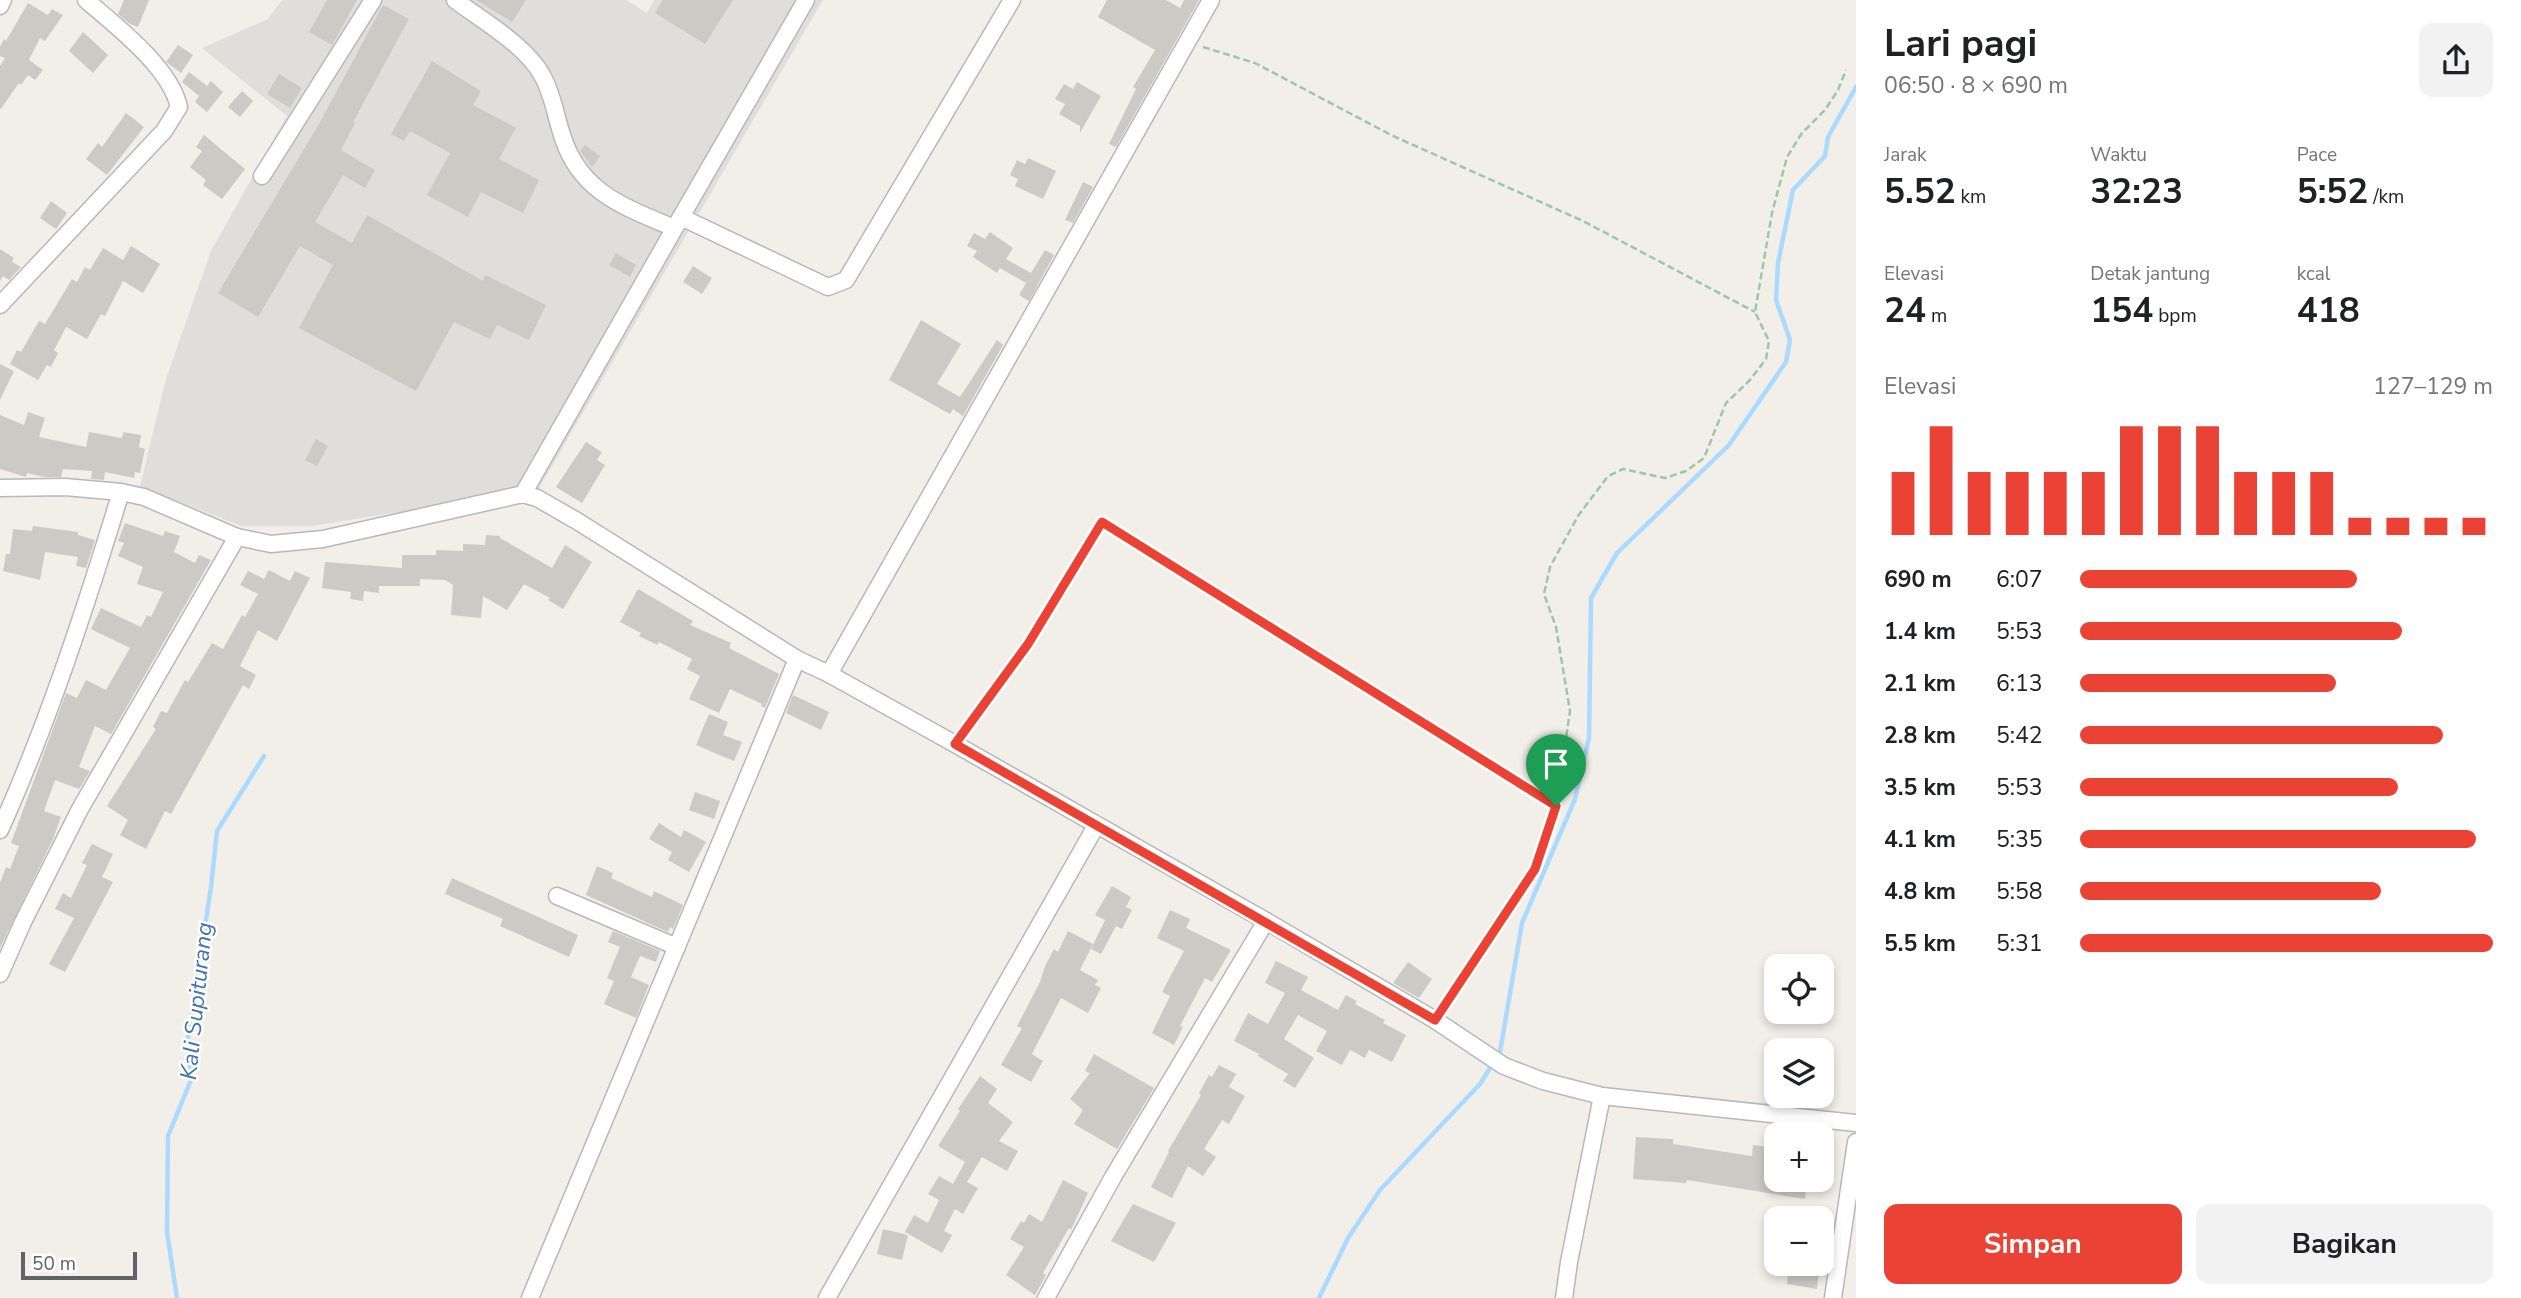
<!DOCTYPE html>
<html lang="id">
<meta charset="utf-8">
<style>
:root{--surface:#fff;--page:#f2f2f2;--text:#202124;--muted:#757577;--accent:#ea4335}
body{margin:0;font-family:"Nunito Sans",sans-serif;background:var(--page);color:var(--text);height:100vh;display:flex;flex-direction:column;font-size:26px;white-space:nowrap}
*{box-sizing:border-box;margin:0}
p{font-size:23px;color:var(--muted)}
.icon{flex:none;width:38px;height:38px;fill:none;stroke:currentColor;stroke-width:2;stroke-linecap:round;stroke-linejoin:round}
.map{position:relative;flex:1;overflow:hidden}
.drawer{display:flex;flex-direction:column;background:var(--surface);width:665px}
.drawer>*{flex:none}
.tools{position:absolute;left:1764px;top:954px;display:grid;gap:14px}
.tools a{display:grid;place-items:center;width:70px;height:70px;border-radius:14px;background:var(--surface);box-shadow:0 4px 10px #0003;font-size:35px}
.scale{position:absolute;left:21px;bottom:18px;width:116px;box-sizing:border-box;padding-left:7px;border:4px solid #5f6368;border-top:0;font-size:19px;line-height:24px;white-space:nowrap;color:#5f6368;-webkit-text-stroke:5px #fff;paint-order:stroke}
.pin{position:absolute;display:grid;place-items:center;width:60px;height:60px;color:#fff;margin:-72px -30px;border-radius:50% 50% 50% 0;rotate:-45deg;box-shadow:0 0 7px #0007}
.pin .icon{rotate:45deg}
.round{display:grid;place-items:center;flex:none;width:74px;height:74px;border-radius:14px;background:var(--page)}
.overview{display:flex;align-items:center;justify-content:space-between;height:119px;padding:0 28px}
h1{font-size:38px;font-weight:700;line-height:52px}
.metrics{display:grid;grid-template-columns:repeat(3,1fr);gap:10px;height:119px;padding:7px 28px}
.metrics div{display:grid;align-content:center}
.metrics b{font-size:35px;font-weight:700}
.metrics small{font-size:19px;font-weight:400}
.metrics p{font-size:19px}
.chart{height:196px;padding:14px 28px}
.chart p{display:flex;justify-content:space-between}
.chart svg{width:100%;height:126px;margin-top:7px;stroke:var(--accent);stroke-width:6}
.cta{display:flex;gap:14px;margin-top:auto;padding:14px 28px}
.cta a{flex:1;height:80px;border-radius:14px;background:var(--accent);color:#fff;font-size:28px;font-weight:700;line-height:80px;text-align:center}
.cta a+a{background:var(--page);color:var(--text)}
ul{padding:0 28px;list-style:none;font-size:23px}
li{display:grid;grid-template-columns:112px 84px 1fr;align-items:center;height:52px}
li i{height:18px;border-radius:9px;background:var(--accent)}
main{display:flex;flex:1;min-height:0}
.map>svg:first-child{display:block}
</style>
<main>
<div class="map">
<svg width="1856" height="1298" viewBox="0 0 1856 1298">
<rect width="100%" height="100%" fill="#f1efe8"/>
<!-- industrial -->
<polygon fill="#e0deda" points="282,0 626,0 647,13 654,0 823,0 538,490 311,526 241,526 140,486 166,379 211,251 287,116 202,48 268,19"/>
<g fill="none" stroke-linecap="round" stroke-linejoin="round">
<!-- stream -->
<g stroke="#aadaff" stroke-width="4.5">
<polyline points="177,1298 167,1232 168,1136 191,1080 188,1037 211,887 217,831 264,756"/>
<polyline points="1319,1298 1348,1238 1380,1190 1480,1084 1500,1052 1522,923 1575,799 1589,738 1591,598 1617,553 1729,445 1786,362 1790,340 1776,300 1778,263 1793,190 1825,156 1828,137 1856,87"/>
</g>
</g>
<!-- building -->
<g fill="#cccac5">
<polygon points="124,0 149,0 138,27 130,24 118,14"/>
<polygon points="327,0 357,0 332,45 309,32"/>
<polygon points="476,0 526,0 512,22"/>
<polygon points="663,0 733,0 705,44 655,13"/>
<polygon points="1107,0 1166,0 1180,8 1184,0 1199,0 1116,147 1109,144 1136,89 1133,87 1155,50 1098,17"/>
<polygon points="28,3 48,15 52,9 63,15 45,41 40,38 29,60 43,70 35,80 28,75 21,85 19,83 0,110 0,66 5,58 0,56 0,47 4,39 6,41"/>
<polygon points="383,5 409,19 353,122 355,123 341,150 375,170 365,188 343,175 315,222 352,243 367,215 483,281 485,275 546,305 529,340 497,325 490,339 454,322 416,391 299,328 333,265 300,246 258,317 218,293 319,124"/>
<polygon points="83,32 108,55 93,73 69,51"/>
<polygon points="178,45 193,55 181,73 166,62"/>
<polygon points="432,61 481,91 473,105 516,128 499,159 539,180 523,213 481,192 468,217 427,195 450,153 410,131 404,141 391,134"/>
<polygon points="189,72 207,86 211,81 223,92 207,112 195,102 199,96 182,82"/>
<polygon points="279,74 302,88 290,108 267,94"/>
<polygon points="1077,82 1101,96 1080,133 1080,126 1059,114 1065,104 1055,99 1064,84 1073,89"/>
<polygon points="242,91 253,101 240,117 228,107"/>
<polygon points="126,113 144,127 107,175 86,159 98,143 102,147"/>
<polygon points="204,135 245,169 222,199 203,185 206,180 190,167 202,151 196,147"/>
<polygon points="585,145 600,156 592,167 580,151"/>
<polygon points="1028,158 1056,171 1043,199 1015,186 1018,179 1010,175 1017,160 1025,164"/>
<polygon points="1083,182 1093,187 1073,223 1065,220"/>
<polygon points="51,201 67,213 56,229 40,218"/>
<polygon points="990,232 1013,248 1006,259 1031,273 1045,250 1054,255 1029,301 1019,295 1026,283 1000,268 997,273 973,257 977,251 967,246 974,233 985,239"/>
<polygon points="131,246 160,264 143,293 123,281 105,316 101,314 87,339 66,327 54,350 58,353 51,367 47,365 38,380 10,364 17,350 21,352 39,321 45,324 72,279 77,282 85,267 90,270 103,248 123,260"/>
<polygon points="0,249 14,258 12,262 21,267 9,280 3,276 0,281"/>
<polygon points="616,253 636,265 630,277 609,265"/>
<polygon points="693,266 712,278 702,294 683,282"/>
<polygon points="921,320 961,344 937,384 960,397 997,340 1003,345 963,416 953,409 950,414 889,380"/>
<polygon points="0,364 14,371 0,400"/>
<polygon points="28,412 45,418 39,437 86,447 89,432 122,438 123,432 141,435 139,447 145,449 140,473 135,472 134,478 105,472 104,480 91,479 92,471 63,469 61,477 45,477 27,473 26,477 0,469 0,415 24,425"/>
<polygon points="316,439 328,446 317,466 305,460"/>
<polygon points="586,442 602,452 597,460 605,465 582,503 556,487"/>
<polygon points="125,523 163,536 165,531 180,536 174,552 195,563 199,555 211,560 111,734 95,726 79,767 90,771 79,789 55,780 44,811 61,817 53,839 0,948 0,883 6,867 10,869 19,846 11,843 66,693 77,698 86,680 106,690 130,648 91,629 101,608 141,627 147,615 151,617 163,592 137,584 143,567 118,556 124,543 118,541"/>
<polygon points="33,526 78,532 78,535 95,540 86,568 76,566 78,557 45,552 40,580 3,571 6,554 10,554 13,529 32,531"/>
<polygon points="486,535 500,536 500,538 552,568 565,545 592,562 563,609 548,600 550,598 524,584 507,610 483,596 481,618 451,615 453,585 445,580 420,579 420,586 379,586 379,593 364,591 363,601 350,599 351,592 322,588 325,562 402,568 402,555 436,555 436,550 463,551 463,544 485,545"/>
<polygon points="269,570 290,581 295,571 310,578 277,641 258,630 240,666 256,675 249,689 243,685 171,814 165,811 146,849 120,835 128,820 107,806 156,729 153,727 161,711 167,713 185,680 188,682 212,643 223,649 242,615 245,617 258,594 240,585 248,571 264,579"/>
<polygon points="638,589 693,621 690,625 731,643 729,648 779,674 765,708 761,706 762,704 730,689 719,713 689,699 700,676 687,669 692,659 659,642 657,645 639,636 641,633 620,622"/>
<polygon points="793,695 829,712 821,730 786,713"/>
<polygon points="709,714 728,722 723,735 742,742 734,761 696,745"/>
<polygon points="695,792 720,801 714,819 689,810"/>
<polygon points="659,823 681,837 684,830 706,842 689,872 668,860 672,852 649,839"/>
<polygon points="92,844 113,854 102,877 113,882 65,972 49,964 74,918 55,909 63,893 71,898 87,865 82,863"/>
<polygon points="597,866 613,873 611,878 652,897 654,891 683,905 673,929 670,927 668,932 586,895"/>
<polygon points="452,878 578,935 569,957 500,926 503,919 445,894"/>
<polygon points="1112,886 1131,897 1126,907 1132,910 1122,929 1116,926 1101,954 1091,949 1105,920 1095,915"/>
<polygon points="1170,910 1190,919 1186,928 1231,950 1212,982 1205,978 1180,1026 1183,1027 1174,1045 1152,1033 1170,996 1162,992 1184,951 1157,938"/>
<polygon points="613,931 660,951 656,962 640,956 631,977 649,985 636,1018 604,1004 614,981 607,978 620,947 608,942"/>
<polygon points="1068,931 1093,944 1080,970 1098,980 1095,985 1101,988 1088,1013 1061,998 1032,1054 1043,1061 1031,1082 1001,1065 1022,1028 1017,1026 1040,982 1045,966 1054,949 1058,952"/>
<polygon points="1276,961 1308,977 1301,990 1338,1010 1346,995 1357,1001 1355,1004 1385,1020 1383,1023 1406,1035 1392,1062 1369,1050 1365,1058 1350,1050 1342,1065 1316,1051 1327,1031 1298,1015 1284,1039 1314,1058 1295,1088 1283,1081 1288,1074 1258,1056 1259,1054 1234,1041 1248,1013 1268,1024 1285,993 1265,983"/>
<polygon points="1408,962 1432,979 1419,998 1393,983"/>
<polygon points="1094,1054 1154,1088 1117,1149 1074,1124 1083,1110 1070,1099 1090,1073 1085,1071"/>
<polygon points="1219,1065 1236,1074 1229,1087 1245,1096 1229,1124 1222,1120 1204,1149 1216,1157 1203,1176 1188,1166 1172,1198 1151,1187 1169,1152 1168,1151 1201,1095 1199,1093 1209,1075 1212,1077"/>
<polygon points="980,1076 997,1089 988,1103 1013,1122 999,1141 1018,1151 1007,1171 982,1157 967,1182 978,1188 963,1214 955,1209 944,1231 952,1235 942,1253 905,1232 914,1215 928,1223 939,1200 928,1194 939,1176 953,1184 965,1162 938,1146 960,1111 958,1109"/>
<polygon points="1636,1137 1673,1139 1673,1144 1752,1156 1753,1145 1776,1148 1774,1180 1807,1180 1805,1199 1687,1180 1686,1183 1633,1179"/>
<polygon points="1063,1180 1088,1193 1071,1230 1069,1228 1043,1273 1046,1275 1035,1295 1006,1275 1024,1247 1010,1239 1021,1221 1024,1223 1029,1214 1042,1222"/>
<polygon points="1133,1204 1176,1223 1154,1262 1111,1241"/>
<polygon points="883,1229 908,1235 902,1260 877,1254"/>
<polygon points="1789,1266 1819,1270 1817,1289 1787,1284"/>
</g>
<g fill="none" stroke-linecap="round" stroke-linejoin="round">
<defs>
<g id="street">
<path d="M455,0c28,21 72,46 88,77 10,18 13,41 20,61 18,55 62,69 111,90"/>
<polyline points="0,6 3,0"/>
<polyline points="262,176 373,0"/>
<polyline points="681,217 806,0"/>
<path d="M0,305l164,-174 15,-24c-9,-40 -63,-81 -93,-107"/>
<polyline points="0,488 65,487 121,492 144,497 237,537 271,544 323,539 523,494 537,498 577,521 797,659 829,674 955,744 1266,921 1435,1020 1504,1066 1543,1081 1602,1096 1856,1123"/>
<polyline points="523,494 681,217 828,287 846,280 1012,0"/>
<polyline points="829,674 1211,0"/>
<path d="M0,830c49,-109 86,-224 121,-338"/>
<polyline points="557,896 677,947"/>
<polyline points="0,974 23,922 80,809 237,537"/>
<polyline points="530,1298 797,659"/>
<polyline points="827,1298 1096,826"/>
<polyline points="1046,1298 1113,1177 1266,921"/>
<polyline points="1564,1298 1569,1262 1602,1096"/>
<polyline points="1833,1298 1856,1142"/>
</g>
</defs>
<!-- street casing -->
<use href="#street" stroke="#b5b8bc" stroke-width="19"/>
<!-- path -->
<g stroke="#9cc7a9" stroke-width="2.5" stroke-dasharray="7 3.5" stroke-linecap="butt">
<polyline points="1203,47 1255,63 1391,135 1583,221 1755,312"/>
<polyline points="963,733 1029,644 1102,522 1235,607 1556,806"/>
<polyline points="1443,1009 1535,869 1555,814 1570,711 1556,627 1544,594 1550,567 1578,516 1608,476 1623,469 1665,478 1686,471 1704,458 1726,403 1750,380 1766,359 1769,341 1755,312 1772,213 1787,157 1802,133 1825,110 1838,90 1846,70"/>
</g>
<!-- street -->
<use href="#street" stroke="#fff" stroke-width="16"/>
</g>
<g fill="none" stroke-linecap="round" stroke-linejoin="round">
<defs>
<polygon id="route" points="1102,522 1556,806 1535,869 1435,1020 955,744 1028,644"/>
</defs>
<!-- route casing -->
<use href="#route" stroke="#fff" stroke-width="14"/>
<!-- route -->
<use href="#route" stroke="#ea4335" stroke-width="9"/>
</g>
<g text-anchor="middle" stroke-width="5" stroke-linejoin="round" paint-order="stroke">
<!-- water labels -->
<g font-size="23" font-style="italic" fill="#4174aa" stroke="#fff">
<text transform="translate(196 1001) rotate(-84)" y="8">Kali Supiturang</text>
</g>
</g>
</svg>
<div class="tools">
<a><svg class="icon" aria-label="locate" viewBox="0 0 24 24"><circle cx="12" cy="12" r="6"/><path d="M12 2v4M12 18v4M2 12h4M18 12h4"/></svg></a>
<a><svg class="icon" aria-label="layers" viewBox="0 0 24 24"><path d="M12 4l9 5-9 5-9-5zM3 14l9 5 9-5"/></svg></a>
<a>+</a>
<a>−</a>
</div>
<div class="scale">50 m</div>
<div class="pin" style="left:1556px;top:806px;background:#1e9e55"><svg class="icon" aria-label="arrive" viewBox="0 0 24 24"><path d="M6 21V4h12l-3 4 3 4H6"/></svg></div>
</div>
<section class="drawer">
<div class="overview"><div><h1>Lari pagi</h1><p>06:50 · 8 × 690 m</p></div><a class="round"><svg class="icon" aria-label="share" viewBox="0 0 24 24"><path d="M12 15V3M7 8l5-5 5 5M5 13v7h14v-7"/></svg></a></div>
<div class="metrics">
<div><p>Jarak</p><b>5.52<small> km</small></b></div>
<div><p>Waktu</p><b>32:23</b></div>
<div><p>Pace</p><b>5:52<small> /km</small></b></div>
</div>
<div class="metrics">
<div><p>Elevasi</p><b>24<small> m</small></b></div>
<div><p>Detak jantung</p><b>154<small> bpm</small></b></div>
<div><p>kcal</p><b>418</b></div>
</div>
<div class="chart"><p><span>Elevasi</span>127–129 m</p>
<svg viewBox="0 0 160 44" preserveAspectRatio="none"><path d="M5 44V22M15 44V6M25 44V22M35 44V22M45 44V22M55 44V22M65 44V6M75 44V6M85 44V6M95 44V22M105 44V22M115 44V22M125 44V38M135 44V38M145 44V38M155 44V38"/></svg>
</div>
<ul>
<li><b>690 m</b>6:07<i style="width:67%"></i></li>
<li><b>1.4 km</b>5:53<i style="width:78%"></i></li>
<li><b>2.1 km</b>6:13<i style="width:62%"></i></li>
<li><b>2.8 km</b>5:42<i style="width:88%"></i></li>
<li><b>3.5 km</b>5:53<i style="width:77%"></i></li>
<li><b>4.1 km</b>5:35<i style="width:96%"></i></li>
<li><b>4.8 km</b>5:58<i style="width:73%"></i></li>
<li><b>5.5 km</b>5:31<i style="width:100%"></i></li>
</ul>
<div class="cta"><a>Simpan</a><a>Bagikan</a></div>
</section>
</main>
